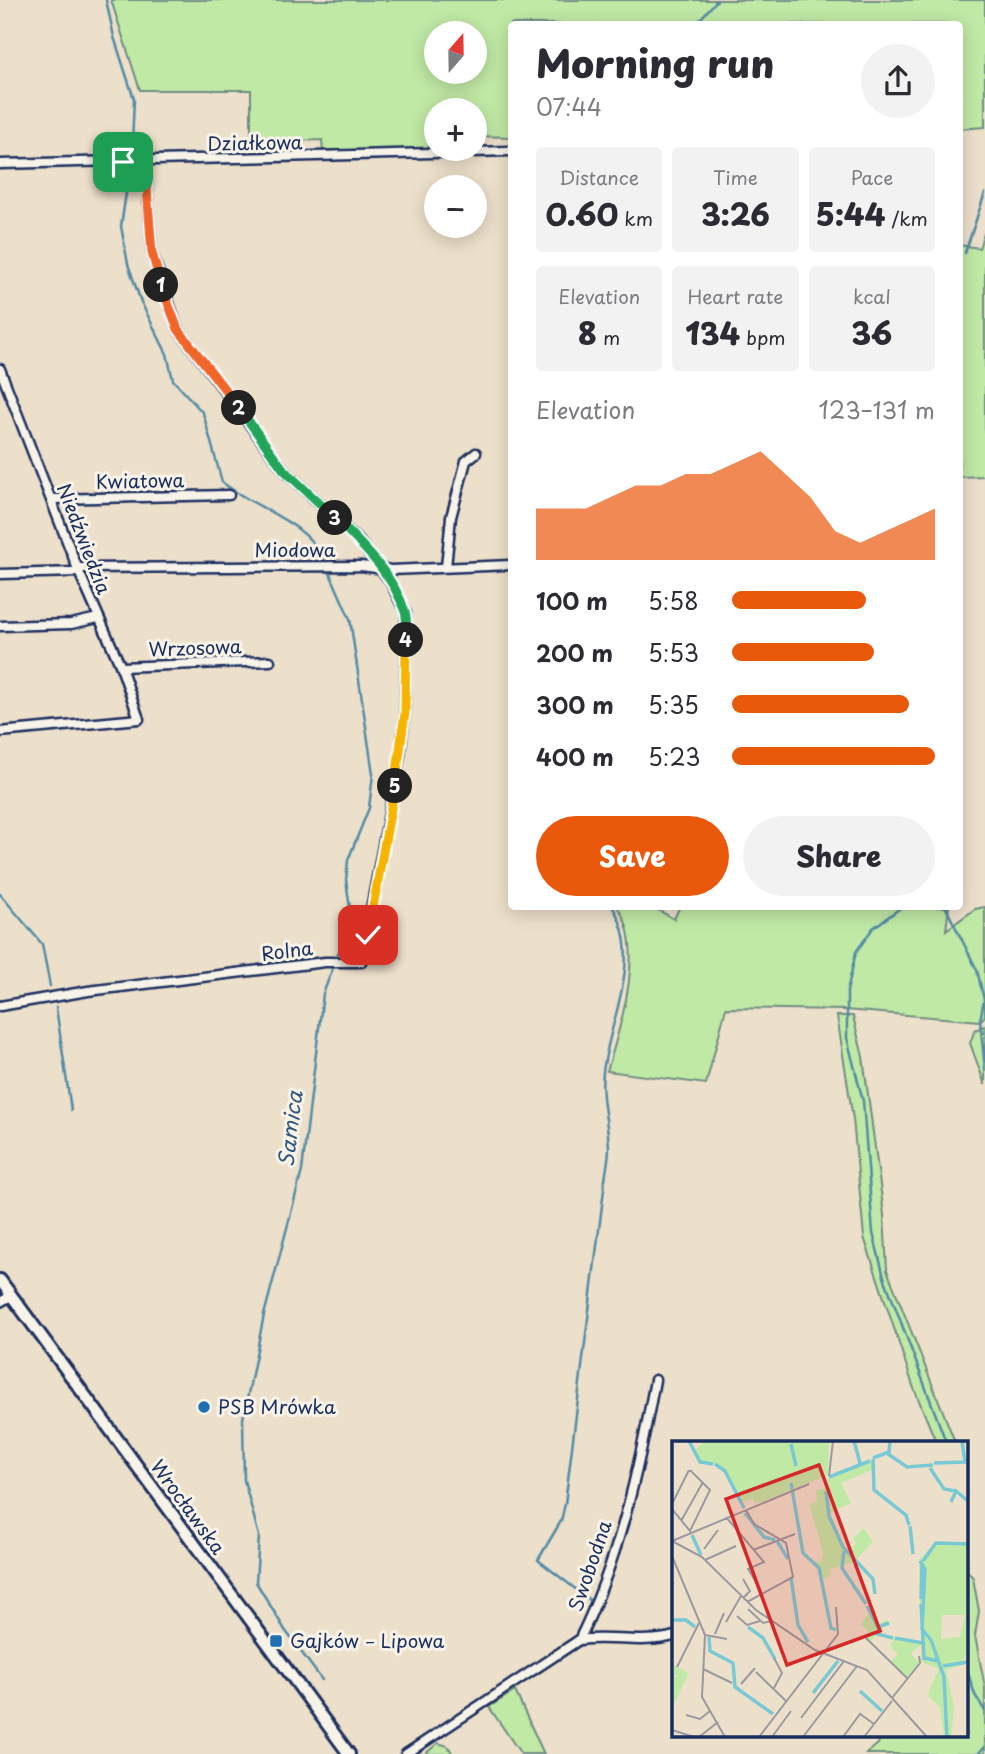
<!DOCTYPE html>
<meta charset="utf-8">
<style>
:root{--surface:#fff;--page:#f2f2f3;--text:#2b2b33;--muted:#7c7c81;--accent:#ea580c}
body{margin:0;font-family:"Playpen Sans",sans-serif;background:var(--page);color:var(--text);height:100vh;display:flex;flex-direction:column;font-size:26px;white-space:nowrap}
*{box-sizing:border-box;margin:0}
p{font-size:23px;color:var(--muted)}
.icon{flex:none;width:38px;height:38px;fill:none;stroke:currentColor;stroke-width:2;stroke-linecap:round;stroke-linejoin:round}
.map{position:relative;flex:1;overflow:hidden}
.side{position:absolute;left:508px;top:21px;width:455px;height:889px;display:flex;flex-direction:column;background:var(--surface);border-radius:7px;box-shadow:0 4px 18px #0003}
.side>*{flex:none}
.needle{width:46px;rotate:20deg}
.tools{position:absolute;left:424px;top:21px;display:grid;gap:14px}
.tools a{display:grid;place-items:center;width:63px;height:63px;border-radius:50%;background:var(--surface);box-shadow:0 4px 18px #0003;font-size:35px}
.pin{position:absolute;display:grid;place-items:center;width:60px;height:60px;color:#fff;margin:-30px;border-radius:14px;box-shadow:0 4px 10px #0006}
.km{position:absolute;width:35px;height:35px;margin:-18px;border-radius:50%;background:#222;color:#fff;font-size:19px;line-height:35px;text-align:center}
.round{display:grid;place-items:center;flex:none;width:74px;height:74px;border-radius:37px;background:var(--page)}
.head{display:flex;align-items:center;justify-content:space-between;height:119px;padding:0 28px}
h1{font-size:38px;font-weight:800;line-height:52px}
.stats{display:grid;grid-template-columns:repeat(3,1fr);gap:10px;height:119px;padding:7px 28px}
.stats div{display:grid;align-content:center;border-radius:7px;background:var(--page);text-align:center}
.stats b{font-size:30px;font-weight:800}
.stats small{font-size:19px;font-weight:400}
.stats p{font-size:19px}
.chart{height:196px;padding:14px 28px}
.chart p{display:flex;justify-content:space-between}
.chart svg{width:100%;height:126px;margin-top:7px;fill:var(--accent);opacity:.7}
.primary-button{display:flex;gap:14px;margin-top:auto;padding:14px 28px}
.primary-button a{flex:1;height:80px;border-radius:42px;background:var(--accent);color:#fff;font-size:28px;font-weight:800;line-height:80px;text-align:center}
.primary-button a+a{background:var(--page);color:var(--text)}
ul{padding:0 28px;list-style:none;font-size:23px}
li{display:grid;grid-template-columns:112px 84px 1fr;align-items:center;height:52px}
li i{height:18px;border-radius:9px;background:var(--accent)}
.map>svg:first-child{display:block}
</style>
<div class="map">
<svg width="985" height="1754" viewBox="0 0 985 1754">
<rect width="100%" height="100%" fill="#ede0cb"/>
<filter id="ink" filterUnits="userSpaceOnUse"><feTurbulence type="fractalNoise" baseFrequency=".0143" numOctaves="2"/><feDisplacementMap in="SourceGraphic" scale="14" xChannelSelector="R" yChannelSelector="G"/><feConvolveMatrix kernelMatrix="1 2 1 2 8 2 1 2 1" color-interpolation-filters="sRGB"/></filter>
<g filter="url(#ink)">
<!-- green -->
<g fill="#c0e9a5" stroke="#6e8c82" stroke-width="2" fill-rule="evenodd">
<path d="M111,0h874v127l-26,2v-105h-448v113l-37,-1v-26h-38v39h30l-143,3 -1,-12 -71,2v-52h-111zM436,33h38v39h-38z"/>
<polygon points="985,231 985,476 959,477 959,245 979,248"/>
<path d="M680,906l269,1 -3,23 29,-21 10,-2v109l-5,5 -135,-11 -119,-2 -20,76 -99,-13c13,-43 40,-126 10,-164h36l21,12z"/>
<polygon points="837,1016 853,1016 863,1057 884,1215 887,1270 955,1442 936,1442 913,1386 864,1237 853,1119"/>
<polygon points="984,1026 985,1028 985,1085 970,1043 975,1030"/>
<polygon points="966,1490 967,1570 973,1578 979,1611 975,1636 985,1687 985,1754 866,1754 878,1744 881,1735 966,1735"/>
<polygon points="515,1691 544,1754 521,1754 489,1707"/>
<polygon points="438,1743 448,1746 453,1754 425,1754"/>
</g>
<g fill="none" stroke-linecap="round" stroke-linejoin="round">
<!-- stream -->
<g stroke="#538ba5" stroke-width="2.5">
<polyline points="106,0 114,37 134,99 132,145"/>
<polyline points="696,24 717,0"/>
<path d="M130,167l-9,59 7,38 13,38 26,52 6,26 30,33 19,69c32,27 84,38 102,78"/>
<polyline points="965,253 985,193"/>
<polyline points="959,275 960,270"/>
<polyline points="329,571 350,619 373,774 369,808 348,860 346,880 353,930 335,958"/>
<polyline points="0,894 42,944 50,986"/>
<polyline points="903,906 873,928 856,952 847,991 847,1038 863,1101 873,1233 884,1277 946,1442"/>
<polyline points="945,906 977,970 984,1000 980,1020 985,1069"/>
<polyline points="56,1007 71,1110"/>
<path d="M591,1601l-53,-41 23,-39 4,-17 39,-315c1,-14 5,-29 5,-42 -1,-26 -9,-49 -6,-75 6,-52 42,-115 9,-166"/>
<polyline points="966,1667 975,1695 985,1711"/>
<polyline points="322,1680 285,1630 256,1582 259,1536 244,1480 243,1419 264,1315 302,1171 323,994 334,965"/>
<polyline points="978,1754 985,1746"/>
</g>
<defs>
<g id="minor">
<polyline points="0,164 511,151"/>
<polyline points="0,369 79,572 121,667 139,719 0,732"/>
<polyline points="52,499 229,495"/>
<polyline points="446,567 451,517 466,461 476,453"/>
<polyline points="78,568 361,566 391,570 511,565"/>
<polyline points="0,574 79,572"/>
<polyline points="0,626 71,624 98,618"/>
<polyline points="121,667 270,661"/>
<polyline points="0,1006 88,991 325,962 361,962 400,755 405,713 406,613 390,581 359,541 284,470 178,329 152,253 145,162"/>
<polyline points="0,1302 11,1296"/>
<path d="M579,1640c31,-5 63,5 95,-4"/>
<path d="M406,1754l173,-114c40,-80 60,-172 76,-260"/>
</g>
<polyline id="secondary" points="0,1280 349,1754"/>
</defs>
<!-- minor casing -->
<use href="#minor" stroke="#1b2f5e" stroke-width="13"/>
<!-- secondary casing -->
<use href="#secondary" stroke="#1b2f5e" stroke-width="16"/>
<!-- minor -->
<use href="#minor" stroke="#f7f3e8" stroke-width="8"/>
<!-- secondary -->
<use href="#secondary" stroke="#f7f3e8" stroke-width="10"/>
</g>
</g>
<g fill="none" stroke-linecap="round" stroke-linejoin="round" filter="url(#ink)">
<defs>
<polyline id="split-1" points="123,162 145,162 152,253 161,285"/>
<polyline id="split-2" points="161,285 178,329 239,408"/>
<polyline id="split-3" points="239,408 284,470 335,518"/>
<path id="split-4" d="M335,518c26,26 59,57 70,94 3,8 1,19 1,28"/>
<polyline id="split-5" points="395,786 405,713 406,640"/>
<polyline id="split-6" points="368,935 395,786"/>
</defs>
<!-- split-1 casing -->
<use href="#split-1" stroke="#fff" stroke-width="14"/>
<!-- split-2 casing -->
<use href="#split-2" stroke="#fff" stroke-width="14"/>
<!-- split-3 casing -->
<use href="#split-3" stroke="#fff" stroke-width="14"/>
<!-- split-4 casing -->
<use href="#split-4" stroke="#fff" stroke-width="14"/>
<!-- split-5 casing -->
<use href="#split-5" stroke="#fff" stroke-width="14"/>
<!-- split-6 casing -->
<use href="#split-6" stroke="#fff" stroke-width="14"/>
<!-- split-1 -->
<use href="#split-1" stroke="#f0652b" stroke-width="9"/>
<!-- split-2 -->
<use href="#split-2" stroke="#f0652b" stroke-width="9"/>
<!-- split-3 -->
<use href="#split-3" stroke="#22a559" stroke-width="9"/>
<!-- split-4 -->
<use href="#split-4" stroke="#22a559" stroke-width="9"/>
<!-- split-5 -->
<use href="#split-5" stroke="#f5b400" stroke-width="9"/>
<!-- split-6 -->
<use href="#split-6" stroke="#f5b400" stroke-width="9"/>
</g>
<!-- markers -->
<g fill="#1f6fb2" stroke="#f7f3e8" stroke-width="2.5">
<circle cx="204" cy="1407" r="7"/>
<rect x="269" y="1634" width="14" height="14" rx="3.5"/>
</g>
<g text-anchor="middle" stroke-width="6" stroke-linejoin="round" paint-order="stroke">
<!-- street labels -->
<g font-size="19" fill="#1b2f5e" stroke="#f7f3e8">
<text transform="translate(255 143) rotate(-1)" y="7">Działkowa</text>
<text transform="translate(140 481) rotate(-1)" y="7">Kwiatowa</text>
<text transform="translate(84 539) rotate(69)" y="7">Niedźwiedzia</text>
<text x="295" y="557">Miodowa</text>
<text transform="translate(195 648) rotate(-2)" y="7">Wrzosowa</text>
<text transform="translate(287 951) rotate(-7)" y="7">Rolna</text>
<text transform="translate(188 1507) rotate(54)" y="7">Wrocławska</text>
<text transform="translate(590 1566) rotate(-71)" y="7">Swobodna</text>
</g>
<!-- poi labels -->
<g font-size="19" fill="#1b2f5e" stroke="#f7f3e8" text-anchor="start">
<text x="218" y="1414">PSB Mrówka</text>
<text x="290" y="1648">Gajków – Lipowa</text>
</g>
<!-- water labels -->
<g font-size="21" font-style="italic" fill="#32567c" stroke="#f7f3e8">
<text transform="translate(291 1129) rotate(-83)" y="7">Samica</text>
</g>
</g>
<!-- overview -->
<g transform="translate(672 1441)">
<rect width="296" height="296" fill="#ede0cb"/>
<path d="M32,0h125l-1,34 -66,27 -7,1 -2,-4 -11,3 -20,-35 -21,-6 -7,-10zM202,19v9l-33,14 10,20 -22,10 19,40 8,-10 -3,-5 11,-10 9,14 -19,19 20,18v14l-2,-13 -18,-18 -12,3 23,39 -25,-38 -10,3v8l-9,2 -8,-18 8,1 2,-10 -14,-48 8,-2 -1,-12 11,-2v-9zM264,100l32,2v111l-5,5 5,4 -22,7 8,37 -3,30h-7l-4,-30 -13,-12 12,-26 -18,-7v-17l-10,8 8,10 -12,14 -16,-15 7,-8 -8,-8 4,-6 -17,-5 -8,8 -4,-3 4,-7 -8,-9 8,-11 -1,-8 10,20 8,-5 9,4 -10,-2 -4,12 40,8 -2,-82zM270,174h23l-5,22 -19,2zM0,223l17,9 -17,35v-32l8,1 -8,-3z" fill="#c0e9a5" fill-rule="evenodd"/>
<path fill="none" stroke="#79c9d4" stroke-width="3.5" d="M17,0l11,21 13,2M182,0l6,22M119,3l5,22M216,13l19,13 26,-2M201,17l16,-6 1,-11M201,18l1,31 32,25 3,10M262,22l31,-1 -3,-21M43,23l10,7 19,37M258,27l14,21 11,2M157,36l41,-16M119,42l12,70 16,15 12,60 5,2M154,50l3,25 14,31 30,32 2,15M279,61l5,-11 12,10M73,72l19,24 11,3M238,85l3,28M20,94l9,20M105,100l11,18M172,110l-2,17 24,36M248,120l5,8 -3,60 9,11 13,37 3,60M251,120l13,-18 32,1M119,137l7,47 10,17M249,158l1,-36M249,163l2,34M195,165l11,21 11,-4M0,179h14l9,7M76,186l15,11 12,21M208,187l-2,6 15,4M37,196l1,14 23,12 2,24 38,27M223,197l28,5M251,197l1,20 15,3M271,225l25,-4M188,250l22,20M141,252l25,-32"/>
<path fill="none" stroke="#99999f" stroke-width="2" d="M157,35l4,-35M0,63l17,-34M0,68l18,22 20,-41 -20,-20M74,69l8,14 32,19 7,34 -46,25M54,76l38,45 -16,7 8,13M9,80l22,-39M0,100l137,-57M0,100l30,16 54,53 59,40 52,20 60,67M32,108l14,-19M81,109l42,-16M0,115l33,79 -3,62 23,40M33,119l31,-14M71,157l7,-7 -7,-12M76,168l15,14 9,-2M65,175l10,9 13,-4M54,181l15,-26M43,193l9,-21M33,194l22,4M194,197l41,40M5,226l22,-44M31,228l29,14M84,231l30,29M69,243l14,-16M102,247l8,-15 -8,-15M220,257l28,-35 -1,-7M14,274l14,4 10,-8M129,277l43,-57M0,289l22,7M27,296l19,-15M87,296l79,-103 -2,-27M100,296l19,-26M131,296l54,-71M171,296l17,-23 14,10M192,296l28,-36"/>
<path fill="#d62828" fill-opacity="0.15" stroke="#d62828" stroke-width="3.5" d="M147,24l61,166 -93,34 -61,-166z"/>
<rect width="296" height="296" fill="none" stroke="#1b2f5e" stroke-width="3.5"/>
</g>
</svg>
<div class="tools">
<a><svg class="needle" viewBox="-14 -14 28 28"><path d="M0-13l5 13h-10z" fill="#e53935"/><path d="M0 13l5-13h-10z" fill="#7c7c81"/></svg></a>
<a>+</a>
<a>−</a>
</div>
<div class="pin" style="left:123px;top:162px;background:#1e9e55"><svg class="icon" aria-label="arrive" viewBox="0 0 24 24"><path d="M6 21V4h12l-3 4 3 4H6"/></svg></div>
<div class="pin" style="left:368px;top:935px;background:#d93025"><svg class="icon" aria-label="check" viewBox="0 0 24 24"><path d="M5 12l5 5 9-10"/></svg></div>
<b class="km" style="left:161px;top:285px">1</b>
<b class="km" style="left:239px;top:408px">2</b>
<b class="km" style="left:335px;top:518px">3</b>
<b class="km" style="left:406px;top:640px">4</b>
<b class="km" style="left:395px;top:786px">5</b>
<section class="side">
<div class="head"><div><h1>Morning run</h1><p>07:44</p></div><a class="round"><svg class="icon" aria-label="share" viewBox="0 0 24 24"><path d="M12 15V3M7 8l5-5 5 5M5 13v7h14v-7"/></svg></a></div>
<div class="stats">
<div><p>Distance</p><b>0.60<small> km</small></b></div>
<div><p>Time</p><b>3:26</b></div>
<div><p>Pace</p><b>5:44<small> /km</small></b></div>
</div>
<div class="stats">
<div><p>Elevation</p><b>8<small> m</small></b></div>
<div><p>Heart rate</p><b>134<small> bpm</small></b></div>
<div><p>kcal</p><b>36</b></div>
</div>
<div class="chart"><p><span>Elevation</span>123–131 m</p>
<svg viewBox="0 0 160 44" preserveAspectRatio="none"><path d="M0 44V26L10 26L20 26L30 22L40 18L50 18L60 14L70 14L80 10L90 6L100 14L110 22L120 34L130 38L140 34L150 30L160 26V44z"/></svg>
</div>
<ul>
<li><b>100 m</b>5:58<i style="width:66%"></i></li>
<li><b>200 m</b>5:53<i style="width:70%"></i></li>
<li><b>300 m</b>5:35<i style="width:87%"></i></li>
<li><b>400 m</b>5:23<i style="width:100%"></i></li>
</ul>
<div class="primary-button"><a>Save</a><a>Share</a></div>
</section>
</div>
